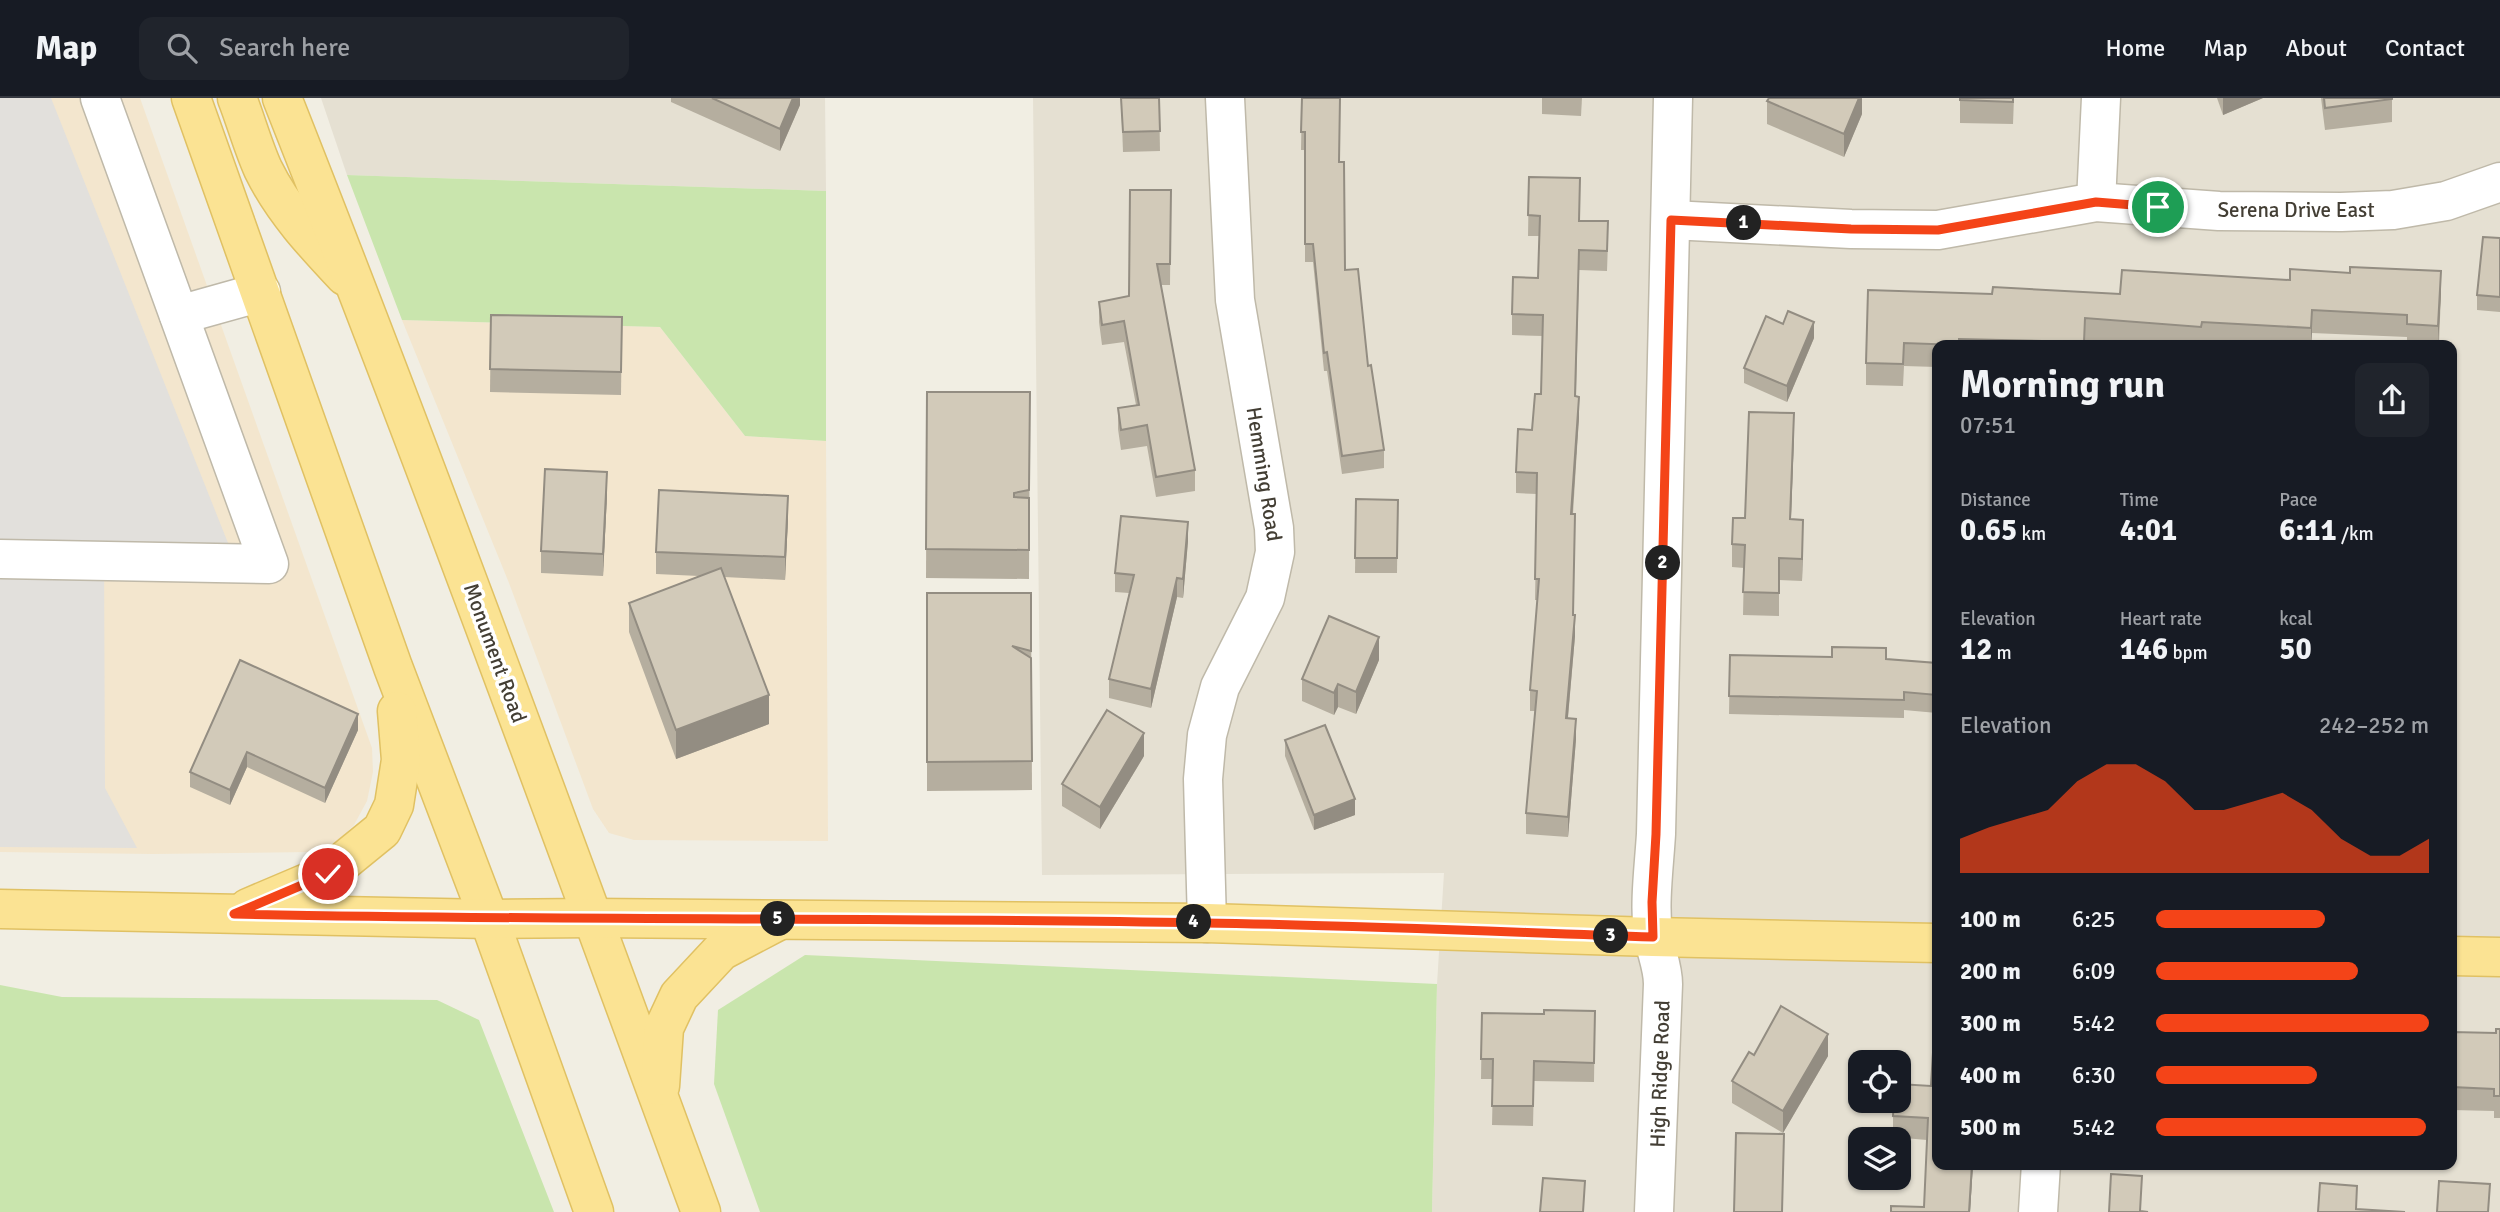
<!DOCTYPE html>
<meta charset="utf-8">
<style>
:root{--surface:#171b24;--page:#20242c;--text:#f1f3f6;--muted:#9ea1a6;--line:#363941;--accent:#f44418}
body{margin:0;font-family:Signika,sans-serif;background:var(--page);color:var(--text);height:100vh;display:flex;flex-direction:column;font-size:26px;white-space:nowrap}
*{box-sizing:border-box;margin:0}
p{font-size:23px;color:var(--muted)}
.icon{flex:none;width:38px;height:38px;fill:none;stroke:currentColor;stroke-width:2;stroke-linecap:round;stroke-linejoin:round}
.map{position:relative;flex:1;overflow:hidden}
.side{position:absolute;left:1932px;top:242px;width:525px;height:830px;display:flex;flex-direction:column;background:var(--surface);border-radius:14px;box-shadow:0 2px 5px #0004}
.side>*{flex:none}
.controls{position:absolute;left:1848px;top:952px;display:grid;gap:14px}
.controls a{display:grid;place-items:center;width:63px;height:63px;border-radius:14px;background:var(--surface);box-shadow:0 2px 5px #0004;font-size:35px}
.pin{position:absolute;display:grid;place-items:center;width:60px;height:60px;color:#fff;margin:-30px;border:4px solid #fff;border-radius:50%;box-shadow:0 2px 7px #0007}
.km{position:absolute;width:35px;height:35px;margin:-18px;border-radius:50%;background:#222;color:#fff;font-size:19px;line-height:35px;text-align:center}
.round{display:grid;place-items:center;flex:none;width:74px;height:74px;border-radius:14px;background:var(--page)}
.head{display:flex;align-items:center;justify-content:space-between;height:119px;padding:0 28px}
h1{font-size:38px;font-weight:800;line-height:52px}
.stats{display:grid;grid-template-columns:repeat(3,1fr);gap:10px;height:119px;padding:7px 28px}
.stats div{display:grid;align-content:center}
.stats b{font-size:30px;font-weight:800}
.stats small{font-size:19px;font-weight:400}
.stats p{font-size:19px}
.chart{height:196px;padding:14px 28px}
.chart p{display:flex;justify-content:space-between}
.chart svg{width:100%;height:126px;margin-top:7px;fill:var(--accent);opacity:.7}
ul{padding:0 28px;list-style:none;font-size:23px}
li{display:grid;grid-template-columns:112px 84px 1fr;align-items:center;height:52px}
li i{height:18px;border-radius:9px;background:var(--accent)}
header{display:flex;align-items:center;gap:42px;box-sizing:border-box;height:98px;padding:0 35px;background:var(--surface);border-bottom:2px solid var(--line)}
header strong{font-size:33px}
nav{display:flex;gap:38px;margin-inline-start:auto;font-size:24px}
.search{width:490px;height:63px;background:var(--page);display:flex;align-items:center;gap:18px;box-sizing:border-box;padding:0 24px;border-radius:14px;color:var(--muted);font-size:26px}
.map>svg:first-child{display:block}
</style>
<header>
<strong>Map</strong>
<div class="search"><svg class="icon" aria-label="search" viewBox="0 0 24 24"><circle cx="10" cy="10" r="6"/><path d="M15 15l6 6"/></svg>Search here</div>
<nav><a>Home</a><a>Map</a><a>About</a><a>Contact</a></nav>
</header>
<div class="map">
<svg width="2500" height="1114" viewBox="0 0 2500 1114">
<rect width="100%" height="100%" fill="#f1eee3"/>
<!-- residential -->
<g fill="#e5e0d2" fill-rule="evenodd">
<polygon points="321,0 825,0 826,93 347,77"/>
<path d="M1033,0h1467v1114h-1068l5,-228 7,-111 -402,2zM1937,247h515v819h-515zM1860,964h39v39h-39zM1860,1041h39v39h-39z"/>
</g>
<!-- commercial -->
<g fill="#f3e6ce">
<polygon points="0,0 140,0 372,650 373,674 367,703 354,727 338,743 312,754 153,756 0,754"/>
<polygon points="402,222 660,229 745,338 826,343 828,743 634,742 609,735 593,711 509,485"/>
</g>
<!-- green -->
<g fill="#c9e5ad">
<polygon points="347,77 826,93 826,343 745,338 660,229 402,222"/>
<polygon points="805,857 1437,886 1432,1114 760,1114 714,986 718,912"/>
<polygon points="0,887 62,899 437,902 479,922 554,1114 0,1114"/>
</g>
<!-- parking -->
<polygon fill="#e2e0dc" points="0,0 51,0 230,450 104,447 105,690 137,750 0,749"/>
<g fill="none" stroke-linecap="round" stroke-linejoin="round">
<defs>
<g id="minor">
<polyline points="2096,104 2101,0"/>
<polyline points="1671,122 1851,131 1938,132 2096,104 2219,113 2341,114 2393,112 2446,103 2500,84"/>
<polyline points="179,217 261,194"/>
<polyline points="0,461 269,466 100,0"/>
<polyline points="1207,825 1203,681 1207,637 1220,589 1265,500 1275,454 1274,430 1235,202 1225,0"/>
<path d="M1654,1114l9,-228c0,-17 -7,-32 -10,-49 -4,-33 1,-68 3,-101l17,-736"/>
<polyline points="2038,1114 2041,1066"/>
</g>
<g id="major">
<polyline points="191,0 393,569 489,821 594,1114"/>
<path d="M237,0c9,23 16,49 26,71 20,41 51,74 82,107"/>
<path d="M282,0c146,369 282,742 419,1114"/>
<polyline points="248,810 328,776 382,732 394,707 401,662 397,613"/>
<polyline points="0,811 489,821 592,820 1207,825 1653,839 1937,845"/>
<polyline points="2452,858 2500,859"/>
<polyline points="660,988 664,930 679,898 721,853 778,823"/>
</g>
</defs>
<!-- minor casing -->
<use href="#minor" stroke="#bfb9a9" stroke-width="41"/>
<!-- major casing -->
<use href="#major" stroke="#e0c163" stroke-width="41"/>
<!-- minor -->
<use href="#minor" stroke="#fff" stroke-width="38"/>
<!-- major -->
<use href="#major" stroke="#fbe393" stroke-width="38"/>
</g>
<!-- wall -->
<g fill="#b5ae9f">
<polygon points="671,0 800,0 800,7 780,53 671,4"/>
<polygon points="1121,0 1159,0 1160,53 1123,54"/>
<polygon points="1302,0 1339,64 1345,172 1368,268 1384,352 1384,370 1342,376 1327,273 1324,273 1313,164 1305,164 1305,52 1301,52"/>
<polygon points="1542,0 1582,0 1581,18 1542,16"/>
<polygon points="1862,0 1862,16 1844,59 1767,26 1767,3"/>
<polygon points="1960,0 2014,0 2013,26 1960,25"/>
<polygon points="2217,0 2263,0 2223,17"/>
<polygon points="2321,0 2392,0 2392,24 2325,32"/>
<polygon points="1529,79 1580,123 1608,144 1607,173 1579,172 1576,298 1579,319 1573,416 1574,517 1575,538 1568,620 1576,641 1568,739 1526,736 1526,715 1535,613 1530,613 1530,592 1538,502 1535,502 1537,396 1516,395 1516,374 1532,332 1541,296 1543,238 1512,237 1512,216 1538,180 1539,138 1528,138"/>
<polygon points="1171,92 1170,187 1161,187 1195,372 1195,393 1156,399 1147,348 1121,352 1118,331 1118,310 1136,307 1124,244 1102,247 1099,224 1099,204 1129,198"/>
<polygon points="2500,140 2500,214 2477,212 2477,197"/>
<polygon points="2441,195 2439,247 2407,247 2407,239 2312,235 2311,247 2140,247 2085,243 2085,247 1937,247 1937,269 1904,268 1903,288 1866,287 1866,265 1992,196"/>
<polygon points="491,217 622,219 621,297 490,294"/>
<polygon points="1783,226 1814,240 1787,304 1744,285 1744,270"/>
<polygon points="927,294 1030,294 1029,481 926,480"/>
<polygon points="1794,338 1791,421 1803,444 1802,483 1779,482 1779,518 1743,517 1744,470 1732,469 1732,446 1745,420"/>
<polygon points="607,397 603,478 541,475 541,453"/>
<polygon points="1356,401 1398,402 1397,475 1355,475"/>
<polygon points="788,421 785,482 724,479 769,626 676,661 629,534 629,505 699,478 656,476 656,454"/>
<polygon points="1188,443 1183,500 1177,499 1151,610 1109,600 1109,581 1129,495 1115,494 1115,475"/>
<polygon points="927,495 1031,495 1032,692 927,693"/>
<polygon points="1730,557 1886,561 1937,565 1937,615 1904,612 1904,620 1729,616"/>
<polygon points="1379,562 1356,616 1338,609 1334,617 1302,603 1302,581"/>
<polygon points="358,616 358,632 325,705 247,669 230,707 190,689 190,674"/>
<polygon points="1285,642 1355,717 1314,732 1285,658"/>
<polygon points="1144,658 1100,731 1062,708 1062,686"/>
<polygon points="1595,913 1594,984 1534,983 1533,1028 1492,1027 1493,981 1481,981 1482,915 1544,916"/>
<polygon points="2500,931 2500,1020 2494,1020 2494,1013 2452,1012 2452,934 2496,935"/>
<polygon points="1754,957 1828,958 1783,1035 1732,1005 1732,983"/>
<polygon points="1899,986 1973,1066 1970,1114 1891,1114 1924,1109 1927,1042 1893,1039 1893,1018"/>
</g>
<!-- shaded-wall -->
<g fill="#938d82">
<polygon points="793,0 800,0 800,7 780,53 780,31"/>
<polygon points="1859,0 1862,0 1862,16 1844,59 1844,36"/>
<polygon points="2223,0 2263,0 2223,17"/>
<polygon points="2441,173 2441,195 2438,247 2438,228"/>
<polygon points="2312,212 2312,235 2311,247 2311,230"/>
<polygon points="1814,224 1814,240 1787,304 1787,288"/>
<polygon points="1579,299 1579,319 1571,436 1571,416"/>
<polygon points="1794,315 1794,338 1790,444 1790,421"/>
<polygon points="607,374 607,397 603,478 603,456"/>
<polygon points="788,398 788,421 785,482 785,459"/>
<polygon points="1803,422 1803,444 1802,483 1802,461"/>
<polygon points="1188,424 1188,443 1183,500 1183,481"/>
<polygon points="1177,480 1177,499 1151,610 1151,591"/>
<polygon points="1575,517 1575,538 1566,640 1566,620"/>
<polygon points="1379,539 1379,562 1356,616 1356,594"/>
<polygon points="1338,586 1338,609 1334,617 1334,595"/>
<polygon points="769,597 769,626 676,661 676,632"/>
<polygon points="358,616 358,632 325,705 325,690"/>
<polygon points="1576,621 1576,641 1568,739 1568,719"/>
<polygon points="1144,635 1144,658 1100,731 1100,709"/>
<polygon points="247,654 247,669 230,707 230,692"/>
<polygon points="1355,701 1355,717 1314,732 1314,717"/>
<polygon points="1828,936 1828,958 1783,1035 1783,1013"/>
<polygon points="1972,1066 1973,1066 1970,1114 1969,1114"/>
</g>
<!-- building -->
<g fill="#d2cab9" stroke="#938d82" stroke-width="2">
<polygon points="712,0 793,0 780,31"/>
<polygon points="1121,0 1159,0 1160,33 1123,34"/>
<polygon points="1302,0 1340,0 1339,64 1344,64 1345,172 1358,171 1368,268 1371,267 1384,352 1342,358 1327,254 1324,255 1313,146 1305,146 1305,34 1301,34"/>
<polygon points="1769,0 1859,0 1844,36 1767,3"/>
<polygon points="1960,0 2013,0 2013,4 1960,2"/>
<polygon points="2324,0 2392,0 2392,1 2325,10"/>
<polygon points="1529,79 1580,80 1579,123 1608,123 1607,153 1579,152 1575,298 1579,299 1571,416 1575,416 1573,517 1575,517 1566,620 1576,621 1568,719 1526,715 1537,593 1530,592 1539,481 1535,481 1537,375 1516,374 1518,331 1532,332 1535,296 1541,296 1543,217 1512,216 1513,179 1538,180 1540,118 1528,117"/>
<polygon points="1130,92 1171,92 1170,166 1157,166 1195,372 1156,379 1147,327 1121,332 1118,310 1139,307 1124,223 1102,227 1099,204 1129,198"/>
<polygon points="2483,139 2500,140 2500,199 2477,197"/>
<polygon points="2350,169 2441,173 2438,228 2407,226 2407,217 2312,212 2311,230 2202,224 2201,229 2085,220 2084,244 1959,241 1959,247 1904,245 1903,266 1866,265 1868,192 1992,196 1993,189 2120,196 2122,172 2290,182 2290,171 2350,175"/>
<polygon points="1788,213 1814,224 1787,288 1744,270 1766,218 1783,226"/>
<polygon points="491,217 622,219 621,274 490,271"/>
<polygon points="927,294 1030,294 1029,392 1014,395 1014,399 1029,400 1029,452 926,451"/>
<polygon points="1749,314 1794,315 1790,421 1803,422 1802,461 1779,460 1779,495 1743,494 1745,447 1732,446 1733,420 1745,420"/>
<polygon points="545,371 607,374 603,456 541,453"/>
<polygon points="659,392 788,398 785,459 656,454"/>
<polygon points="1356,401 1398,402 1397,460 1355,460"/>
<polygon points="1121,418 1188,424 1183,481 1177,480 1151,591 1109,581 1134,477 1115,475"/>
<polygon points="721,470 769,597 676,632 629,505"/>
<polygon points="927,495 1031,495 1031,553 1012,548 1031,560 1032,663 927,664"/>
<polygon points="1329,518 1379,539 1356,594 1338,586 1334,595 1302,581"/>
<polygon points="1832,549 1886,550 1886,561 1937,565 1937,597 1904,594 1904,602 1729,598 1730,557 1832,559"/>
<polygon points="240,562 358,616 325,690 247,654 230,692 190,674"/>
<polygon points="1107,612 1144,635 1100,709 1062,686"/>
<polygon points="1325,627 1355,701 1314,717 1285,642"/>
<polygon points="1781,908 1828,936 1783,1013 1732,983 1749,954 1754,957"/>
<polygon points="1544,912 1595,913 1594,965 1534,963 1533,1008 1492,1008 1493,961 1481,961 1482,915 1544,916"/>
<polygon points="2496,931 2500,931 2500,998 2494,998 2494,991 2452,989 2452,934 2496,935"/>
<polygon points="1934,938 1937,938 1937,1066 1972,1066 1969,1114 1891,1114 1891,1108 1924,1109 1928,1020 1893,1018 1894,1003 1899,1003 1899,986 1931,988"/>
<polygon points="1736,1035 1784,1036 1782,1114 1734,1114"/>
<polygon points="2111,1076 2142,1078 2140,1113 2148,1114 2109,1114"/>
<polygon points="1543,1080 1585,1083 1583,1114 1540,1114"/>
<polygon points="2439,1083 2490,1086 2488,1114 2437,1114"/>
<polygon points="2320,1085 2357,1088 2356,1111 2405,1114 2318,1114"/>
</g>
<g fill="none" stroke-linecap="round" stroke-linejoin="round">
<defs>
<path id="route" d="M328,776l-94,40c324,7 647,3 970,9 150,2 300,9 449,14l-1,-35 4,-68 15,-614 180,9 87,1 158,-28 62,5"/>
</defs>
<!-- route casing -->
<use href="#route" stroke="#fff" stroke-width="14"/>
<!-- route -->
<use href="#route" stroke="#f44418" stroke-width="9"/>
</g>
<g text-anchor="middle" stroke-width="7" stroke-linejoin="round" paint-order="stroke">
<!-- street labels -->
<g font-size="21" fill="#433e34" stroke="#fff">
<text x="2296" y="119">Serena Drive East</text>
<text transform="translate(1264 376) rotate(81)" y="7">Hemming Road</text>
<text transform="translate(495 555) rotate(70)" y="7">Monument Road</text>
<text transform="translate(1660 976) rotate(-88)" y="7">High Ridge Road</text>
</g>
</g>
</svg>
<div class="controls">
<a><svg class="icon" aria-label="locate" viewBox="0 0 24 24"><circle cx="12" cy="12" r="6"/><path d="M12 2v4M12 18v4M2 12h4M18 12h4"/></svg></a>
<a><svg class="icon" aria-label="layers" viewBox="0 0 24 24"><path d="M12 4l9 5-9 5-9-5zM3 14l9 5 9-5"/></svg></a>
</div>
<div class="pin" style="left:2158px;top:109px;background:#1e9e55"><svg class="icon" aria-label="arrive" viewBox="0 0 24 24"><path d="M6 21V4h12l-3 4 3 4H6"/></svg></div>
<div class="pin" style="left:328px;top:776px;background:#d93025"><svg class="icon" aria-label="check" viewBox="0 0 24 24"><path d="M5 12l5 5 9-10"/></svg></div>
<b class="km" style="left:1744px;top:125px">1</b>
<b class="km" style="left:1663px;top:465px">2</b>
<b class="km" style="left:1611px;top:838px">3</b>
<b class="km" style="left:1194px;top:824px">4</b>
<b class="km" style="left:778px;top:821px">5</b>
<section class="side">
<div class="head"><div><h1>Morning run</h1><p>07:51</p></div><a class="round"><svg class="icon" aria-label="share" viewBox="0 0 24 24"><path d="M12 15V3M7 8l5-5 5 5M5 13v7h14v-7"/></svg></a></div>
<div class="stats">
<div><p>Distance</p><b>0.65<small> km</small></b></div>
<div><p>Time</p><b>4:01</b></div>
<div><p>Pace</p><b>6:11<small> /km</small></b></div>
</div>
<div class="stats">
<div><p>Elevation</p><b>12<small> m</small></b></div>
<div><p>Heart rate</p><b>146<small> bpm</small></b></div>
<div><p>kcal</p><b>50</b></div>
</div>
<div class="chart"><p><span>Elevation</span>242–252 m</p>
<svg viewBox="0 0 160 44" preserveAspectRatio="none"><path d="M0 44V32L10 28L20 25L30 22L40 12L50 6L60 6L70 12L80 22L90 22L100 19L110 16L120 22L130 32L140 38L150 38L160 32V44z"/></svg>
</div>
<ul>
<li><b>100 m</b>6:25<i style="width:62%"></i></li>
<li><b>200 m</b>6:09<i style="width:74%"></i></li>
<li><b>300 m</b>5:42<i style="width:100%"></i></li>
<li><b>400 m</b>6:30<i style="width:59%"></i></li>
<li><b>500 m</b>5:42<i style="width:99%"></i></li>
</ul>
</section>
</div>
